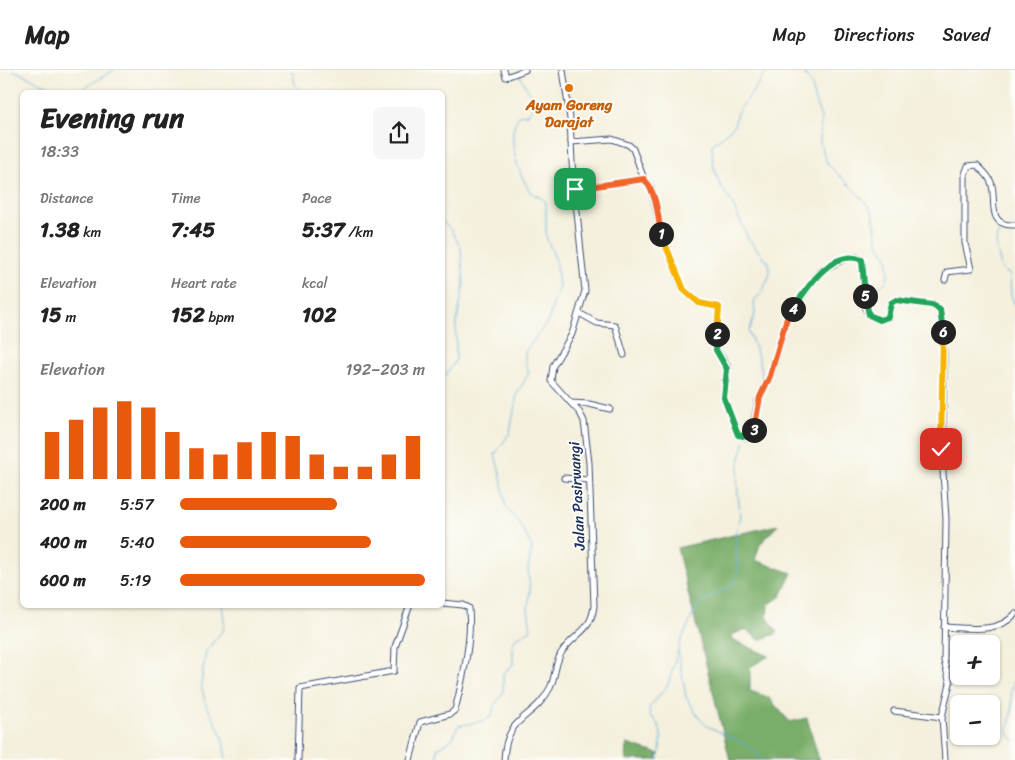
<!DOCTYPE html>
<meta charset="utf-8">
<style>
:root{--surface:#fff;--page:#f6f6f6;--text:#222;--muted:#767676;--line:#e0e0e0;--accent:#ea580c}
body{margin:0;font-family:Sriracha,sans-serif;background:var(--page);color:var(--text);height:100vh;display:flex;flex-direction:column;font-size:19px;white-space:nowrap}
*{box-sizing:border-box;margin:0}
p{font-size:16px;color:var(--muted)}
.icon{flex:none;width:28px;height:28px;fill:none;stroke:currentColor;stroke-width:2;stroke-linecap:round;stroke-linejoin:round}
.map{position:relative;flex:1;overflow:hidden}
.drawer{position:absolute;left:20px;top:20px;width:425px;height:518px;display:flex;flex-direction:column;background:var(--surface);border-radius:8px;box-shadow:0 1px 4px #0004}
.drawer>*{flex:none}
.fabs{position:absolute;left:950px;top:565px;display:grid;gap:10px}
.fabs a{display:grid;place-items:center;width:50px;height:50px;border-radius:8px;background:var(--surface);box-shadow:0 1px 4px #0004;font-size:25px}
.pin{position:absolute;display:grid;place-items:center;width:42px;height:42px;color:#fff;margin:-21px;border-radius:10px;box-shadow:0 2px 8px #0006}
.km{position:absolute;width:25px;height:25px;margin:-12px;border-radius:50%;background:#222;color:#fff;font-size:14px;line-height:25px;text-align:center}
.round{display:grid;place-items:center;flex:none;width:52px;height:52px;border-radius:8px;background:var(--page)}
.summary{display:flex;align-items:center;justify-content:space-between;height:85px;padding:0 20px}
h1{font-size:28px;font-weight:700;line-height:38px}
.metrics{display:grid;grid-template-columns:repeat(3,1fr);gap:8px;height:85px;padding:5px 20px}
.metrics div{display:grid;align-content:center}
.metrics b{font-size:21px;font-weight:700}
.metrics small{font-size:14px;font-weight:400}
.metrics p{font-size:14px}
.chart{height:140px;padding:10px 20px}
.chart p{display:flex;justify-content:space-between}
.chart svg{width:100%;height:90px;margin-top:5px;stroke:var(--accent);stroke-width:6}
ul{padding:0 20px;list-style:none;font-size:16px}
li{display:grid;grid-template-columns:80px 60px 1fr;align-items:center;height:38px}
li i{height:12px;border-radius:6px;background:var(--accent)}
header{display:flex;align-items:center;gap:30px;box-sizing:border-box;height:70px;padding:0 25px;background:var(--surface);border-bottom:1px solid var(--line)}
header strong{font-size:24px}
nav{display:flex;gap:28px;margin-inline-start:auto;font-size:18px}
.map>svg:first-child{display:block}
</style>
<header>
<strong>Map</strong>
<nav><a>Map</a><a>Directions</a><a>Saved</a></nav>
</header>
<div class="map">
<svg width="1015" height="690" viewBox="0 0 1015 690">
<rect width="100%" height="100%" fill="#fdfcf7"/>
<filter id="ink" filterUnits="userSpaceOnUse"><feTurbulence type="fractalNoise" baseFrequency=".02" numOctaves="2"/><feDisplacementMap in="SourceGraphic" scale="10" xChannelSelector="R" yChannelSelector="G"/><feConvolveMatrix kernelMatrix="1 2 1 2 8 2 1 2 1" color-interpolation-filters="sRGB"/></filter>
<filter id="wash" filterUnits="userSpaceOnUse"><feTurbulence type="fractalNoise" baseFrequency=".0096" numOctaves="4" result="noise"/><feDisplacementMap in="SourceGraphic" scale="20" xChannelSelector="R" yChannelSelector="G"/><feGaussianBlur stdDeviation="1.12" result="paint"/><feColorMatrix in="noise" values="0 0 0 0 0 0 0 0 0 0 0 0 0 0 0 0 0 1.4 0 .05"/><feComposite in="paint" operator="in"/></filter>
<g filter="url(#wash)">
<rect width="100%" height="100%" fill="#f4f0dd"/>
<!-- forest -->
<g fill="#79ad69" stroke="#4a6e64">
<polygon points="778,455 760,474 755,490 792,503 781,526 768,535 767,547 778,563 760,570 745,559 732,565 733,570 769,586 750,597 750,621 768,627 790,652 807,648 819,690 730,690 677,478"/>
<polygon points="627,674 659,684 657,690 626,690"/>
</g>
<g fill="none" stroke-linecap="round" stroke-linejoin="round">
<!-- stream -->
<g stroke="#61aeda" stroke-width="1">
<polyline points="13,0 61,22 83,22"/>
<polyline points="290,0 293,3 295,15 300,22"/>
<polyline points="801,0 812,14 814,28 821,48 820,73 827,93 865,131 873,143 878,174 886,184 889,199 887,210 874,223 873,242"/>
<polyline points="81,20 114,0"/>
<polyline points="442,151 451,160 461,178 464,214 456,256 456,290 442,310"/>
<polyline points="998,163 996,173 1001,198 1010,205 1011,225 1015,237"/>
<polyline points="748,364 762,306 761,296 749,262 755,244 754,232 762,222 770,204 768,192 749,170 731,131 719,113 713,94 712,75 734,56 737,43 759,13 762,6 771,0"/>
<polyline points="222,535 224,550 223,560 206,581 201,615 206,635 222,665 226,690"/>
<polyline points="678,581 686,627 699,648 707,656 747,675 764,690"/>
<polyline points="1015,608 1011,622 1012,640 1008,660 1009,666 1015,670"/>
<path d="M437,690v-11l16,-11 5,-12 28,-6 6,-4 2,-10 9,-13v-20l10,-8v-23l3,-4 15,-8 -3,-21 2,-20 -2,-20 4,-22 -11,-21 -15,-19 -5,-30 -6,-23 15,-21 7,-39 12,-21 -4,-12v-9l23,-31 11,-35 -3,-25 -10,-25v-34c-4,-5 -12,-6 -16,-11 -12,-16 -26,-59 -10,-76l7,-1 5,-5 -3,-17 -10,-18"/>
<path d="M658,690c4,-17 7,-33 -8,-44l-1,-8 19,-23 12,-42 16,-35 12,-10 22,-11 8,-13 -3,-39 5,-19 -3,-34 3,-25 5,-16"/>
</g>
</g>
</g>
<g filter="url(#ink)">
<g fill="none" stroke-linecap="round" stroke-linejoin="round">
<defs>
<g id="minor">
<polyline points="504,0 506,7 525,0"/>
<polyline points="571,72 612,69 629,75 633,79 644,109 651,117 661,163 680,212 684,220 699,233 719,237 716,279 727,295 724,328 738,365 747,368 752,365 758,331 772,302 787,248 821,200 847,188 856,187 862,190 866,240 869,245 879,250 888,247 891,233 896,230 932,235 940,239 944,282 943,362 941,370 946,449 944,591 950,613 942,647 945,690"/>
<polyline points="557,119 575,117"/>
<polyline points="575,119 644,109"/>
<path d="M945,210l2,-8 24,-3 -6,-26v-69l3,-8 9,-1c4,4 10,9 13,15 9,15 -7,47 25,45"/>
<polyline points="579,243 597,253 615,255 624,285"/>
<polyline points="571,333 589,334 610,339"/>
<polyline points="564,408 589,410"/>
<path d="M944,557c24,1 54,7 71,-13"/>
<polyline points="894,641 942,647"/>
<polyline points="298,690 300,618 394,601 395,577 410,535"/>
<path d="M410,690l10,-38 30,-8 5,-4c8,-32 17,-69 14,-102l-6,-3 -21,-2"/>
<path d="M504,690c2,-46 29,-39 46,-72 6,-12 5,-29 14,-39 13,-17 27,-18 30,-43l-5,-143 -5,-42 -4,-8 -29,-32 2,-15 19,-32 13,-43 -13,-128 -2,-44 -7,-49"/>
</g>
</defs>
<!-- minor casing -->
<use href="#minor" stroke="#3c4c71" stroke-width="7"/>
<!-- minor -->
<use href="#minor" stroke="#fff" stroke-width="5"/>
</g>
</g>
<g fill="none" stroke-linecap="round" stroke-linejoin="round" filter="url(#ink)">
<defs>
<path id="split-1" d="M575,119l69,-10c13,14 14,38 17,55"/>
<polyline id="split-2" points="661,164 684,220 699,233 719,237 717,264"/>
<polyline id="split-3" points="717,264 716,280 727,299 724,328 738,365 749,367 754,360"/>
<polyline id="split-4" points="754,360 760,327 770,306 787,248 793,239"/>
<path id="split-5" d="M793,239c13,-20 39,-62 69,-49l3,36"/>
<polyline id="split-6" points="865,226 869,245 880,250 888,247 891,233 896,230 932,235 940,239 943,262"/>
<polyline id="split-7" points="941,379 943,262"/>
</defs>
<!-- split-1 casing -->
<use href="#split-1" stroke="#fff" stroke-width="10"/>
<!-- split-2 casing -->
<use href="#split-2" stroke="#fff" stroke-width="10"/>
<!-- split-3 casing -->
<use href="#split-3" stroke="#fff" stroke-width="10"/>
<!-- split-4 casing -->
<use href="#split-4" stroke="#fff" stroke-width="10"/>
<!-- split-5 casing -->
<use href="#split-5" stroke="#fff" stroke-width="10"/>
<!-- split-6 casing -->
<use href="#split-6" stroke="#fff" stroke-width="10"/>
<!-- split-7 casing -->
<use href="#split-7" stroke="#fff" stroke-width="10"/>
<!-- split-1 -->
<use href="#split-1" stroke="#f0652b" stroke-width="6"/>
<!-- split-2 -->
<use href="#split-2" stroke="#f5b400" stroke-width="6"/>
<!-- split-3 -->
<use href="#split-3" stroke="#22a559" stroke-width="6"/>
<!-- split-4 -->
<use href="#split-4" stroke="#f0652b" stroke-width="6"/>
<!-- split-5 -->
<use href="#split-5" stroke="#22a559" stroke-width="6"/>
<!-- split-6 -->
<use href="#split-6" stroke="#22a559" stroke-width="6"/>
<!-- split-7 -->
<use href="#split-7" stroke="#f5b400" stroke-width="6"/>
</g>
<!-- markers -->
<circle fill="#e8710a" stroke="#fdfcf7" stroke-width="2" cx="569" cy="18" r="5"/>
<g text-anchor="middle" stroke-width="4" stroke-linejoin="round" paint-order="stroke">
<!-- food labels -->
<g font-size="15" font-weight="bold" fill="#c56008" stroke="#fdfcf7">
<text x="569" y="40">Ayam Goreng<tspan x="569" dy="17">Darajat</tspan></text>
</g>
<!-- street labels -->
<g font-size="15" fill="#1b2f5e" stroke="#fdfcf7">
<text transform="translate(577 426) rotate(-93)" y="5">Jalan Pasirwangi</text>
</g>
</g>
</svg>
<div class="fabs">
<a>+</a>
<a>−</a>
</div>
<div class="pin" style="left:575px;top:119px;background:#1e9e55"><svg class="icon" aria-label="arrive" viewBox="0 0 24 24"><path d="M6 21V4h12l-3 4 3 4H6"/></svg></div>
<div class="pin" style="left:941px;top:379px;background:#d93025"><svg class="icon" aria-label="check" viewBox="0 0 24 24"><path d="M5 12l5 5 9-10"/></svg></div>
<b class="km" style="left:661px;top:164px">1</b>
<b class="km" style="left:717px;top:264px">2</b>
<b class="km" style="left:754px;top:360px">3</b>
<b class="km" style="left:793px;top:239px">4</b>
<b class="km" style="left:865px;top:226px">5</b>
<b class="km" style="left:943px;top:262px">6</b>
<section class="drawer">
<div class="summary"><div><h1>Evening run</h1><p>18:33</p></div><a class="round"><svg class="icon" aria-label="share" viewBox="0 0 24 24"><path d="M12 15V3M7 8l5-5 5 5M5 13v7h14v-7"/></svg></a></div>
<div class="metrics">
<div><p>Distance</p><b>1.38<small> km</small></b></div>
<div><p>Time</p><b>7:45</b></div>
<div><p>Pace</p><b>5:37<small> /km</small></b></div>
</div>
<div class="metrics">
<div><p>Elevation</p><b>15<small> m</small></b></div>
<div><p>Heart rate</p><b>152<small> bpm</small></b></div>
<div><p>kcal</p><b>102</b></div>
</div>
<div class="chart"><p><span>Elevation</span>192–203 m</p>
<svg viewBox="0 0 160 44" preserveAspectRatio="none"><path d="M5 44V21M15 44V15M25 44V9M35 44V6M45 44V9M55 44V21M65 44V29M75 44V32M85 44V26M95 44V21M105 44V23M115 44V32M125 44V38M135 44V38M145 44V32M155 44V23"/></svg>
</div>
<ul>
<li><b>200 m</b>5:57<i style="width:64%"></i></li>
<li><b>400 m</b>5:40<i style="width:78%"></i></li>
<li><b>600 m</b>5:19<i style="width:100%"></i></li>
</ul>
</section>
</div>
